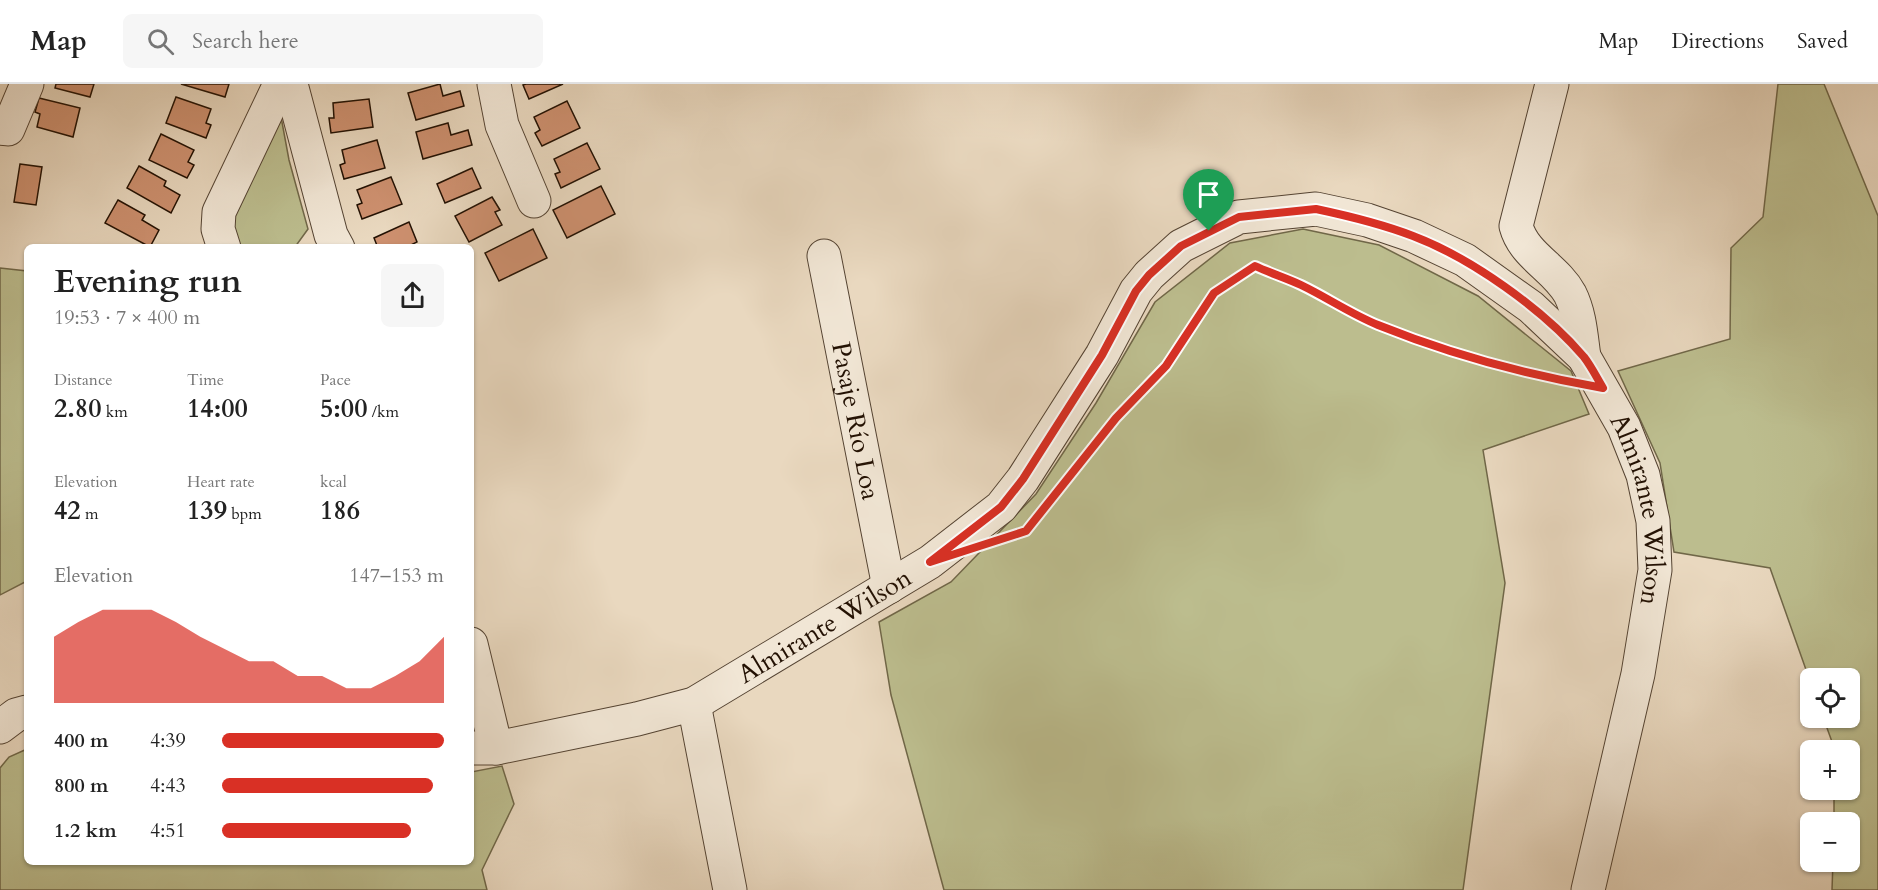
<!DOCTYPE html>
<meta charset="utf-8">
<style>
:root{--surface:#fff;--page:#f6f6f6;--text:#222;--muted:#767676;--line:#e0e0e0;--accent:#d93025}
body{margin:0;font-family:Cardo,serif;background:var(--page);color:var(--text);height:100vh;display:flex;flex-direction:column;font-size:22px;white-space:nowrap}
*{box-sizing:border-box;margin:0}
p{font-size:20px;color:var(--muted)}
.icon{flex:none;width:33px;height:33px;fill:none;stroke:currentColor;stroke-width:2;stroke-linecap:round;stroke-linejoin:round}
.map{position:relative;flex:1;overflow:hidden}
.details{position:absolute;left:24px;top:160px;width:450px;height:621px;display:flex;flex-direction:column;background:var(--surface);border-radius:9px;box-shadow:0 2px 4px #0004}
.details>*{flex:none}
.tools{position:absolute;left:1800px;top:584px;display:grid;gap:12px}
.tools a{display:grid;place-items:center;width:60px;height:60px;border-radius:9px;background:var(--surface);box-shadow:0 2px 4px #0004;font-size:30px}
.pin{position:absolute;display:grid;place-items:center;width:51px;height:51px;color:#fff;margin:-62px -26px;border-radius:50% 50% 50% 0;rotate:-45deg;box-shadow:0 0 6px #0007}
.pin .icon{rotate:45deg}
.round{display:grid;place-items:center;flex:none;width:63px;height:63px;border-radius:9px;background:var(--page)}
.headline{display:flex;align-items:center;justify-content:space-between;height:102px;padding:0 30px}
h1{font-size:33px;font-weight:700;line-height:45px}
.stats{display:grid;grid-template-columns:repeat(3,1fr);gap:9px;height:102px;padding:6px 30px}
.stats div{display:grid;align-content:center}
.stats b{font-size:26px;font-weight:700}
.stats small{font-size:16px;font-weight:400}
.stats p{font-size:16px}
.chart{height:168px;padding:12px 30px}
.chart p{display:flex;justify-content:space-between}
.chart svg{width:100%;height:108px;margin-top:6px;fill:var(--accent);opacity:.7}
ul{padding:0 30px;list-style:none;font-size:20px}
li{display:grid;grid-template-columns:96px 72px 1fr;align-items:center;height:45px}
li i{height:15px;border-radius:8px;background:var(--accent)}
header{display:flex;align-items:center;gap:36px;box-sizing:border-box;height:84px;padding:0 30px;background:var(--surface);border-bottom:2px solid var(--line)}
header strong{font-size:28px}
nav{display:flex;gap:33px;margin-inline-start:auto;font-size:21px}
.search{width:420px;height:54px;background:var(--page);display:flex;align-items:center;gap:15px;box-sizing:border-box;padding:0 21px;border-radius:9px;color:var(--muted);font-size:22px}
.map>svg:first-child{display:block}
</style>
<header>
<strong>Map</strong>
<div class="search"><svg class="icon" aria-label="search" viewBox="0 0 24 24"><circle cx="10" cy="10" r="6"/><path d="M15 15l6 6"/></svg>Search here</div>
<nav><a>Map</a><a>Directions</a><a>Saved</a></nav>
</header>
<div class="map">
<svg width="1878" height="806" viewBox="0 0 1878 806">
<rect width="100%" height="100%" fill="#e9d8bf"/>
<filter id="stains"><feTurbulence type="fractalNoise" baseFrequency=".00333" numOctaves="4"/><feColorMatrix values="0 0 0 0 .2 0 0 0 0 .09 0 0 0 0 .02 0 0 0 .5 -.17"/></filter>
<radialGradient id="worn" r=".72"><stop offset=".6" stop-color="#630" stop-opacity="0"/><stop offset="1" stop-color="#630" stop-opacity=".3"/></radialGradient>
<!-- green -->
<g fill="#bcbd8e" stroke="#706748" stroke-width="1.5">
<polygon points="1778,0 1824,0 1878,132 1878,806 1832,806 1833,777 1850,777 1850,738 1834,738 1834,705 1850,705 1850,666 1835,666 1823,633 1850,633 1850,594 1810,594 1810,597 1770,484 1674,468 1660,379 1618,287 1730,255 1731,164 1763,133"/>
<polygon points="279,22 289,76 308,145 295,163 240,163 229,134"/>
<polygon points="1303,145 1379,161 1478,212 1571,287 1589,330 1483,366 1505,499 1463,806 944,806 891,611 879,538 951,498 1036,410 1096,319 1155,218 1230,159"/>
<polygon points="0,184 27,187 27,497 0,511"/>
<polygon points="27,665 27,778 471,778 471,688 502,682 514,720 482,786 487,806 0,806 0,684 9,673"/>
</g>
<!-- building -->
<g fill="#cd906f" stroke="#231103" stroke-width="1.5">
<polygon points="56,0 94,0 90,13 55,4"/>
<polygon points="181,0 229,0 225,13"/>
<polygon points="440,0 443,12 460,7 464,22 416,36 408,9"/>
<polygon points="526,0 563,0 529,15 523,1"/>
<polygon points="176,13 211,25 206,39 211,41 206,54 166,39"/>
<polygon points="39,14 80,24 73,53 37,43 40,30 35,28"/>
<polygon points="369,15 373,43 331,49 329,34 334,34 333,19"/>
<polygon points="567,17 580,44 542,62 535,49 540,46 534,33"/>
<polygon points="448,39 451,51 468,46 472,61 423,75 416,48"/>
<polygon points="161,50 194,66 188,78 194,81 187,94 149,76"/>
<polygon points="377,56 385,84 344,95 340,81 345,79 342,66"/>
<polygon points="587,59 600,85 561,104 555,90 560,88 554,75"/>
<polygon points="20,80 42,83 36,121 14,118"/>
<polygon points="139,82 166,97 164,102 180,111 171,129 127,104"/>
<polygon points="472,84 481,104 445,119 437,100"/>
<polygon points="391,93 402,120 362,135 357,121 362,119 357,106"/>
<polygon points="601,102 615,130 567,154 553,126"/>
<polygon points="492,113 500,126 495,128 502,141 469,158 455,132"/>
<polygon points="118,116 145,131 142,136 159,146 150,163 105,139"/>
<polygon points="409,138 417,158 405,164 378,164 374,154"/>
<polygon points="533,145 547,174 499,197 485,169"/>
</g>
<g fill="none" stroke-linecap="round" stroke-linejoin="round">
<defs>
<g id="minor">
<polyline points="291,0 331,151 338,164"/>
<polyline points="494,0 502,41 534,117"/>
<path d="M1552,0l-36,142c8,30 40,42 54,68 10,20 11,42 14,63"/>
<polyline points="0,44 8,45 27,0"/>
<polyline points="224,164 218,145 219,128 280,0"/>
<path id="s1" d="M824,172l65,331"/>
<polyline points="471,560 496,664"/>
<polyline points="694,620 730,806"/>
<polyline points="0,643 16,631 27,628"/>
<path id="s2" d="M471,664h25l141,-29 57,-15 236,-142 71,-55 22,-28 79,-124 34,-64 13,-16 32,-29 58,-29 77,-8 51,11 47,16 51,24 66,47 53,50 40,70 19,48 10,46 2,49 -17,104 -50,216"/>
</g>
</defs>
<!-- minor casing -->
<use href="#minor" stroke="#544332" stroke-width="35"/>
<!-- path -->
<polyline stroke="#231103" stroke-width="4" stroke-dasharray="4.5 3" stroke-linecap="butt" points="1021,448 1026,447 1116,334 1166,282 1214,209 1255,182 1302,202 1344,226 1379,242 1449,266 1561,297"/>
<!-- minor -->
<use href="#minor" stroke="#f1e6d5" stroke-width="33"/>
</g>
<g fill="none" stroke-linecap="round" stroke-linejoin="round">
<defs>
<path id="route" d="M1316,125c33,7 66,15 97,27 58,22 130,73 171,121 7,9 13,21 19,31 -76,-13 -153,-34 -225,-63 -27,-11 -50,-27 -77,-40 -15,-7 -31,-12 -46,-19l-41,27 -48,73 -50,52 -90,113 -96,31 71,-55 22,-28 79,-124 34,-64 13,-16 32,-29 58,-29z"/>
</defs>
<!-- route casing -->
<use href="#route" stroke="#fff" stroke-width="12"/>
<!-- route -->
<use href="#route" stroke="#d93025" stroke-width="8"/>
</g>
<g text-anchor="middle" stroke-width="6" stroke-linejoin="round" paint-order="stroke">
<!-- street labels -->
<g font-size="26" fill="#231103" stroke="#f1e6d5">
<text dy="9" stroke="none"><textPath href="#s1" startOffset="168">Pasaje Río Loa</textPath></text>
<text dy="9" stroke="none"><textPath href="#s2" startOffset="1532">Almirante Wilson</textPath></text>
<text dy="9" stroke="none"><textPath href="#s2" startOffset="380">Almirante Wilson</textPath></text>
</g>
</g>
<rect width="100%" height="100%" filter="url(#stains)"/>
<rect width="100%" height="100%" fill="url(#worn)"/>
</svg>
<div class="tools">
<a><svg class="icon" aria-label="locate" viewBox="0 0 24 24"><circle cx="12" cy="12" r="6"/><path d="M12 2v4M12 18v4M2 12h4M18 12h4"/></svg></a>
<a>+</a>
<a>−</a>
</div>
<div class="pin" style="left:1209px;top:147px;background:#1e9e55"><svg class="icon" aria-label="arrive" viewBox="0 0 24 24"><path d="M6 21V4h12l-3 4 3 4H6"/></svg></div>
<section class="details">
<div class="headline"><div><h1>Evening run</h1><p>19:53 · 7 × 400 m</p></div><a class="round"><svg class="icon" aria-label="share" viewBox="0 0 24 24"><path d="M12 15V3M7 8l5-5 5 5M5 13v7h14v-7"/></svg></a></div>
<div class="stats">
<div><p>Distance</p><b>2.80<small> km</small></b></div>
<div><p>Time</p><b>14:00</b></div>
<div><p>Pace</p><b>5:00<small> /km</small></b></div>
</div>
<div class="stats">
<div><p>Elevation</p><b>42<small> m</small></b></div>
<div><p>Heart rate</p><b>139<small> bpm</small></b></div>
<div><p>kcal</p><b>186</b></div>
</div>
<div class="chart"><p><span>Elevation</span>147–153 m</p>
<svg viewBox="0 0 160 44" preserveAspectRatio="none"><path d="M0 44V17L10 11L20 6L30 6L40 6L50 11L60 17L70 22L80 27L90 27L100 33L110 33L120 38L130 38L140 33L150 27L160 17V44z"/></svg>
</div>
<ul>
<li><b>400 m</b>4:39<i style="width:100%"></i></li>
<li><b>800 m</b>4:43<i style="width:95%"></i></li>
<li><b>1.2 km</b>4:51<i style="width:85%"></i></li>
</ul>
</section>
</div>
